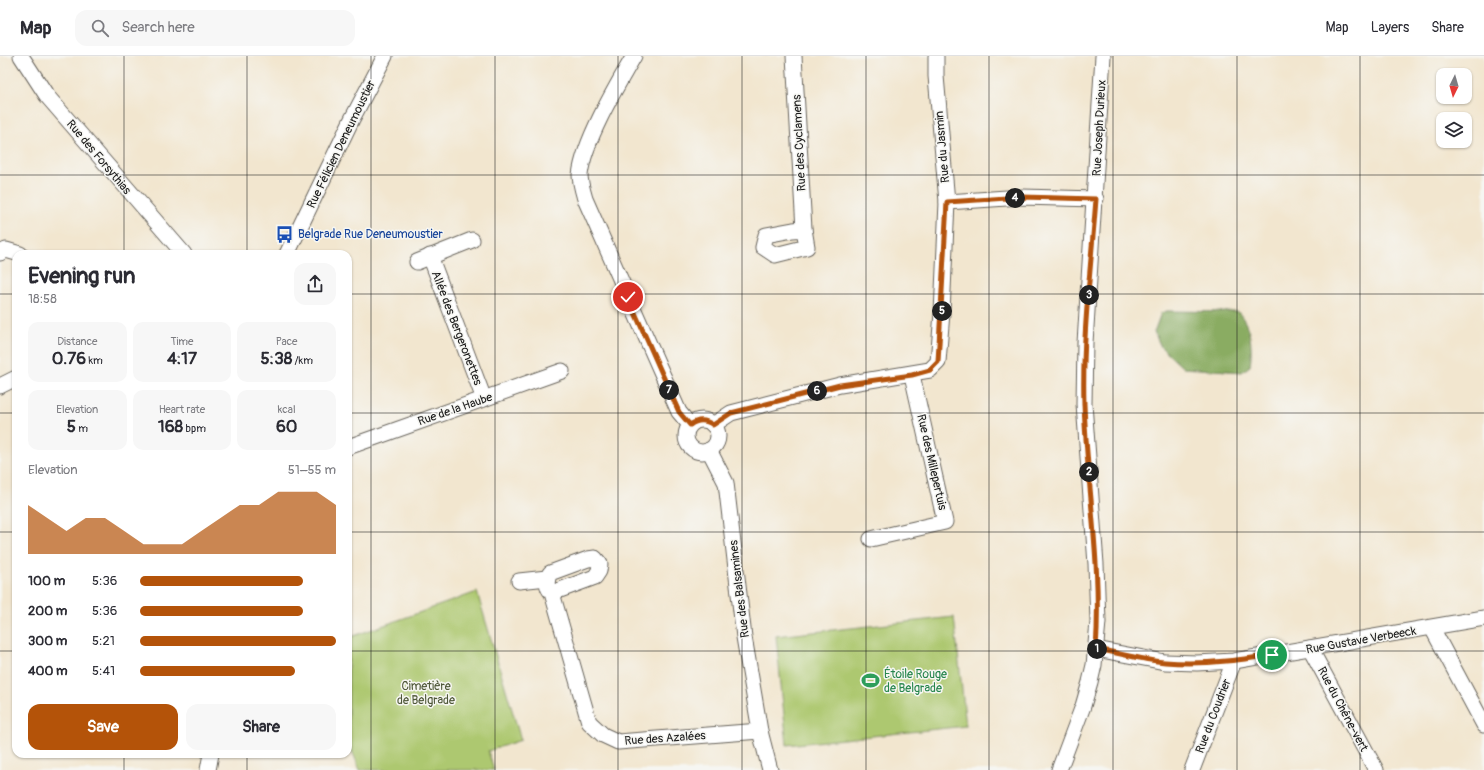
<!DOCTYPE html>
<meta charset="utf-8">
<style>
:root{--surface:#fff;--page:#f7f7f7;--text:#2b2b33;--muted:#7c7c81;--line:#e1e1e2;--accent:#b45309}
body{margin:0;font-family:Pangolin,sans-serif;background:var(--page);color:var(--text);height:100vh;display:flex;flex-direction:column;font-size:15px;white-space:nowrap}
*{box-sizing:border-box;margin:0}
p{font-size:13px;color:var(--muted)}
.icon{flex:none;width:22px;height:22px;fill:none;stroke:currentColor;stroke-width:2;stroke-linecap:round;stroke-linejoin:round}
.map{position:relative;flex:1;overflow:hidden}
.drawer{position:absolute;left:12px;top:194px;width:340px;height:508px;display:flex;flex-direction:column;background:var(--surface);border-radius:12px;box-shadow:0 1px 3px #0004}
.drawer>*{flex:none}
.needle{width:26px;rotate:185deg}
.buttons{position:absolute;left:1436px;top:12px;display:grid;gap:8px}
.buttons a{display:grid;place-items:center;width:36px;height:36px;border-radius:8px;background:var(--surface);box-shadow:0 1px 3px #0004;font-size:20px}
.pin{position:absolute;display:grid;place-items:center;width:34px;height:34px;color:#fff;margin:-17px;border:2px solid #fff;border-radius:50%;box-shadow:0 1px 4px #0007}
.km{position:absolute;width:20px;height:20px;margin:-10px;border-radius:50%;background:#222;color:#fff;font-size:11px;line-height:20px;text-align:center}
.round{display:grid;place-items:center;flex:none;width:42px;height:42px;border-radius:12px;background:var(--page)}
.summary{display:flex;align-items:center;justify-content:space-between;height:68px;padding:0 16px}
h1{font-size:22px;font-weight:700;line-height:30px}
.metrics{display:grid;grid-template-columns:repeat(3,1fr);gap:6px;height:68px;padding:4px 16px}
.metrics div{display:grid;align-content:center;border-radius:10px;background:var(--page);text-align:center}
.metrics b{font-size:17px;font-weight:700}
.metrics small{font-size:11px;font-weight:400}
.metrics p{font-size:11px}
.chart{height:112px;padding:8px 16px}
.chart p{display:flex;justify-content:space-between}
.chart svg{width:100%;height:72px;margin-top:4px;fill:var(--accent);opacity:.7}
.action{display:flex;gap:8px;margin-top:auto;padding:8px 16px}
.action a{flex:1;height:46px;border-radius:12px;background:var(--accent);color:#fff;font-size:16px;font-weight:700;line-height:46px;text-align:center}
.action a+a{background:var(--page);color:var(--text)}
ul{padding:0 16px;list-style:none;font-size:13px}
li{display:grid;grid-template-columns:64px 48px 1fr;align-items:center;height:30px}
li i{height:10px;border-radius:5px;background:var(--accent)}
header{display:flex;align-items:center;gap:24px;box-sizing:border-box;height:56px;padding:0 20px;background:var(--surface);border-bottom:1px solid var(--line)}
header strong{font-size:19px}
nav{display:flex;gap:22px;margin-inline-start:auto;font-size:14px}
.search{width:280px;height:36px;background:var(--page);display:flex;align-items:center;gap:10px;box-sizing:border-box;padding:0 14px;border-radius:12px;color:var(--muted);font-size:15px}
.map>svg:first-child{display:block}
</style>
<header>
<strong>Map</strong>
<div class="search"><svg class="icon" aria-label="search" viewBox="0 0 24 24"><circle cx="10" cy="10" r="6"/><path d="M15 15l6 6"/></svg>Search here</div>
<nav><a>Map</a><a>Layers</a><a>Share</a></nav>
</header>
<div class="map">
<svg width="1484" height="714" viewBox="0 0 1484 714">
<rect width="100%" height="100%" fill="#f6f6f2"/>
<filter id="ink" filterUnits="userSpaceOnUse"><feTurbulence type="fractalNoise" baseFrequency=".025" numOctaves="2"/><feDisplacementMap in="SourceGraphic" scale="8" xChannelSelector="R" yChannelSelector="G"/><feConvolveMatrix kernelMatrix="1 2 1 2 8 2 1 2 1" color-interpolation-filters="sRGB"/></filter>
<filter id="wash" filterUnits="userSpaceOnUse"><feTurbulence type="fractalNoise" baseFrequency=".012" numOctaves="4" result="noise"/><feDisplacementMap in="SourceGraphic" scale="16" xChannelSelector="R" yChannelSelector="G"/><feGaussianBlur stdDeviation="0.9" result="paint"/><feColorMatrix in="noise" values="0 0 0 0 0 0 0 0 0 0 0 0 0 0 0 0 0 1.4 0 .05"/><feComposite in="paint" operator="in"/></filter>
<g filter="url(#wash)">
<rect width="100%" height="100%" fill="#f2e6cf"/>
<!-- green -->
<g fill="#adc86f" stroke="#647246">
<polygon points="477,536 521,684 488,695 494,714 360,714 348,685 348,582"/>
<polygon points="954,561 966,670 787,689 776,580"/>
</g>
<!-- forest -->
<path fill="#8aac62" stroke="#53643f" d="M1167,255l71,1c13,14 15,36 12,54l-8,6 -59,-4 -22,-21 -7,-15 7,-19z"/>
</g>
<g filter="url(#ink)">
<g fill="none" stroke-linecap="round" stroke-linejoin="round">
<defs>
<g id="minor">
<polyline points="21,0 47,40 184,198"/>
<path d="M634,0c-18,31 -50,85 -54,119 0,7 3,17 5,24l94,213 11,13"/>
<polyline points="794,0 804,173"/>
<polyline points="947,146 1022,141 1096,143"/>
<polygon points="804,173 807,191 775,199 763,191 766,179 793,174"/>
<polyline points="0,197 6,194 20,198"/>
<polyline points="287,198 352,63 385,0"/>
<polyline points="430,200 484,343"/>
<polyline points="417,206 472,184"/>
<polyline points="0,330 16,322"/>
<circle cx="702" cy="380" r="16"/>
<polyline points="713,369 731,357 840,329 930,314 938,306 942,257 947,146 936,20 936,0"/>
<polyline points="348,391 562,315"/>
<polyline points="709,394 726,427 744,581 760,675 770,714"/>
<polyline points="871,483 945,466 912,319"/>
<polyline points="519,525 547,522"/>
<path d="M552,537l43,-16 4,-6 1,-7 -5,-6 -7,1 -38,14c-4,8 -4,14 2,20l37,129 14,13 15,7 142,-11"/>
<polyline points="1432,572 1484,669"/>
<polyline points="1310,592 1376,714"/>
<polyline points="1096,593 1165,606 1197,607 1234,605 1484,562"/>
<polyline points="208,714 211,698"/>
<polyline points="1059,714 1083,650 1090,626 1094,609 1098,566 1096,508 1084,348 1085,287 1103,0"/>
<polyline points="1192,714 1234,605"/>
</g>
</defs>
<!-- minor casing -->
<use href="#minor" stroke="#67635b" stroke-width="17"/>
<!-- minor -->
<use href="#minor" stroke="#fff" stroke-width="15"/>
</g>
</g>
<g fill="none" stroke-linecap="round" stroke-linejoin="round" filter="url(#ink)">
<defs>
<path id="route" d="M628,241l51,115 11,13c8,-6 15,-6 23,0l18,-12 109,-28 72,-10 18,-5 8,-8 9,-160 75,-5 74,2c-5,68 -14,137 -12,205 3,82 18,163 12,245 23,4 46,11 69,13 36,3 72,-1 107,-7"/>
</defs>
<!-- route casing -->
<use href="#route" stroke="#fff" stroke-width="8"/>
<!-- route -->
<use href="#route" stroke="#b45309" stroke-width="5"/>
</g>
<!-- grid -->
<path fill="none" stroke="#1c1c1c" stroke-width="1" stroke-opacity="0.55" d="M124,0v198M247,0v198M371,0v714M495,0v714M618,0v714M742,0v714M866,0v714M989,0v714M1113,0v714M1237,0v714M1360,0v714M0,119h1484M0,238h16M348,238h1136M0,357h16M348,357h1136M0,476h16M348,476h1136M0,595h16M348,595h1136M124,698v16M247,698v16"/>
<!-- icons -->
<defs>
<symbol id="bus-bare" viewBox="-9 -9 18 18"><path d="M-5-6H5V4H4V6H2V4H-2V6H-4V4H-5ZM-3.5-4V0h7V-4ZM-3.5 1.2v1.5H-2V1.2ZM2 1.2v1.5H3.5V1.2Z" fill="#1a4fb4" stroke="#f6f6f2" stroke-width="2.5" paint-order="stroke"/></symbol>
<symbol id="stadium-bare" viewBox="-9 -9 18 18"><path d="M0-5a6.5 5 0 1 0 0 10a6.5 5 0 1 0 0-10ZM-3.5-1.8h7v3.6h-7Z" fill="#2e9e5b" stroke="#f6f6f2" stroke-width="2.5" paint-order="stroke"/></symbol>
</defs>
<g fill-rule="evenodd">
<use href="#bus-bare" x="272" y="166" width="25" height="25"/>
<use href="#stadium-bare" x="858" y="612" width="25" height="25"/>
</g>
<g text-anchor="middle" stroke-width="3" stroke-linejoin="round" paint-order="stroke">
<!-- street labels -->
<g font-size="12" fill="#1c1c1c" stroke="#f6f6f2">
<text transform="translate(1099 72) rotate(-87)" y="4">Rue Joseph Durieux</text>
<text transform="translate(799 87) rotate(-93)" y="4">Rue des Cyclamens</text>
<text transform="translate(341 88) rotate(-64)" y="4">Rue Félicien Deneumoustier</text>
<text transform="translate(942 91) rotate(-95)" y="4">Rue du Jasmin</text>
<text transform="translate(99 101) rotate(50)" y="4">Rue des Forsythias</text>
<text transform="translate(457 272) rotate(69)" y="4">Allée des Bergeronettes</text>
<text transform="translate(455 353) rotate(-19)" y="4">Rue de la Haube</text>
<text transform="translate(932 406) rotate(77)" y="4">Rue des Millepertuis</text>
<text transform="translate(739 533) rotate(-97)" y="4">Rue des Balsamines</text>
<text transform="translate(1361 584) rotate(-10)" y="4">Rue Gustave Verbeeck</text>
<text transform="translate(1343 653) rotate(62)" y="4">Rue du Chêne-vert</text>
<text transform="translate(1213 660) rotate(-69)" y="4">Rue du Coudrier</text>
<text transform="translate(665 682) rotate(-4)" y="4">Rue des Azalées</text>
</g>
<!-- transit labels -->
<g font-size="12" fill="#164399" stroke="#f6f6f2" text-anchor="start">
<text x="298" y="182">Belgrade Rue Deneumoustier</text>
</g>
<!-- leisure labels -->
<g font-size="12" fill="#27864d" stroke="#f6f6f2" text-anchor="start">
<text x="884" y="622">Étoile Rouge<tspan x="884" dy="14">de Belgrade</tspan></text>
</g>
<!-- park labels -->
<g font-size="12" fill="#4f5839" stroke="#f6f6f2">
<text x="426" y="634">Cimetière<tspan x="426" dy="14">de Belgrade</tspan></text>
</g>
</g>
</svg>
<div class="buttons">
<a><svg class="needle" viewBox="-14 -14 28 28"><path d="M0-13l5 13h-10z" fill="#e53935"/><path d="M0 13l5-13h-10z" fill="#7c7c81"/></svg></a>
<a><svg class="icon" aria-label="layers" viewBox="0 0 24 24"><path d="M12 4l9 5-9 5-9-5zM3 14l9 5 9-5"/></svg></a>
</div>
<div class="pin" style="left:1272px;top:599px;background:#1e9e55"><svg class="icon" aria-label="arrive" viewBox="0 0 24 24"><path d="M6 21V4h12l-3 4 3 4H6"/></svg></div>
<div class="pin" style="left:628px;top:241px;background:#d93025"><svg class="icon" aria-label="check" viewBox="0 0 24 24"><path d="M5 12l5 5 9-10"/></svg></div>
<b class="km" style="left:1097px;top:593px">1</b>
<b class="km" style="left:1089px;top:416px">2</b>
<b class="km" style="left:1089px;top:239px">3</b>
<b class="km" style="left:1015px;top:142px">4</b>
<b class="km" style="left:942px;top:255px">5</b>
<b class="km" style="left:817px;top:335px">6</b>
<b class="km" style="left:669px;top:334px">7</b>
<section class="drawer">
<div class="summary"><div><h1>Evening run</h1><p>18:58</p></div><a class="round"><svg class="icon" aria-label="share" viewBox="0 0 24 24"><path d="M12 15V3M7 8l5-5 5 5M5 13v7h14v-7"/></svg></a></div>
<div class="metrics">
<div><p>Distance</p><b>0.76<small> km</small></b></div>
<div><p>Time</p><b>4:17</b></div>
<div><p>Pace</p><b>5:38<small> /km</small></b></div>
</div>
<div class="metrics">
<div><p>Elevation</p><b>5<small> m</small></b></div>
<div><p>Heart rate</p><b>168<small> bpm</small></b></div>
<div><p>kcal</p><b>60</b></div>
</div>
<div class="chart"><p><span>Elevation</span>51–55 m</p>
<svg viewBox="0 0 160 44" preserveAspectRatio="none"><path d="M0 44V14L10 22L20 30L30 22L40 22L50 30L60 38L70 38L80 38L90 30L100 22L110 14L120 14L130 6L140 6L150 6L160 14V44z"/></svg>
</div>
<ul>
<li><b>100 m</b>5:36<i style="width:83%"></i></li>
<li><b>200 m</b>5:36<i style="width:83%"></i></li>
<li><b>300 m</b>5:21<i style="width:100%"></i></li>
<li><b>400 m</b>5:41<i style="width:79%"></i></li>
</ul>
<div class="action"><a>Save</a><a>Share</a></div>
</section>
</div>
